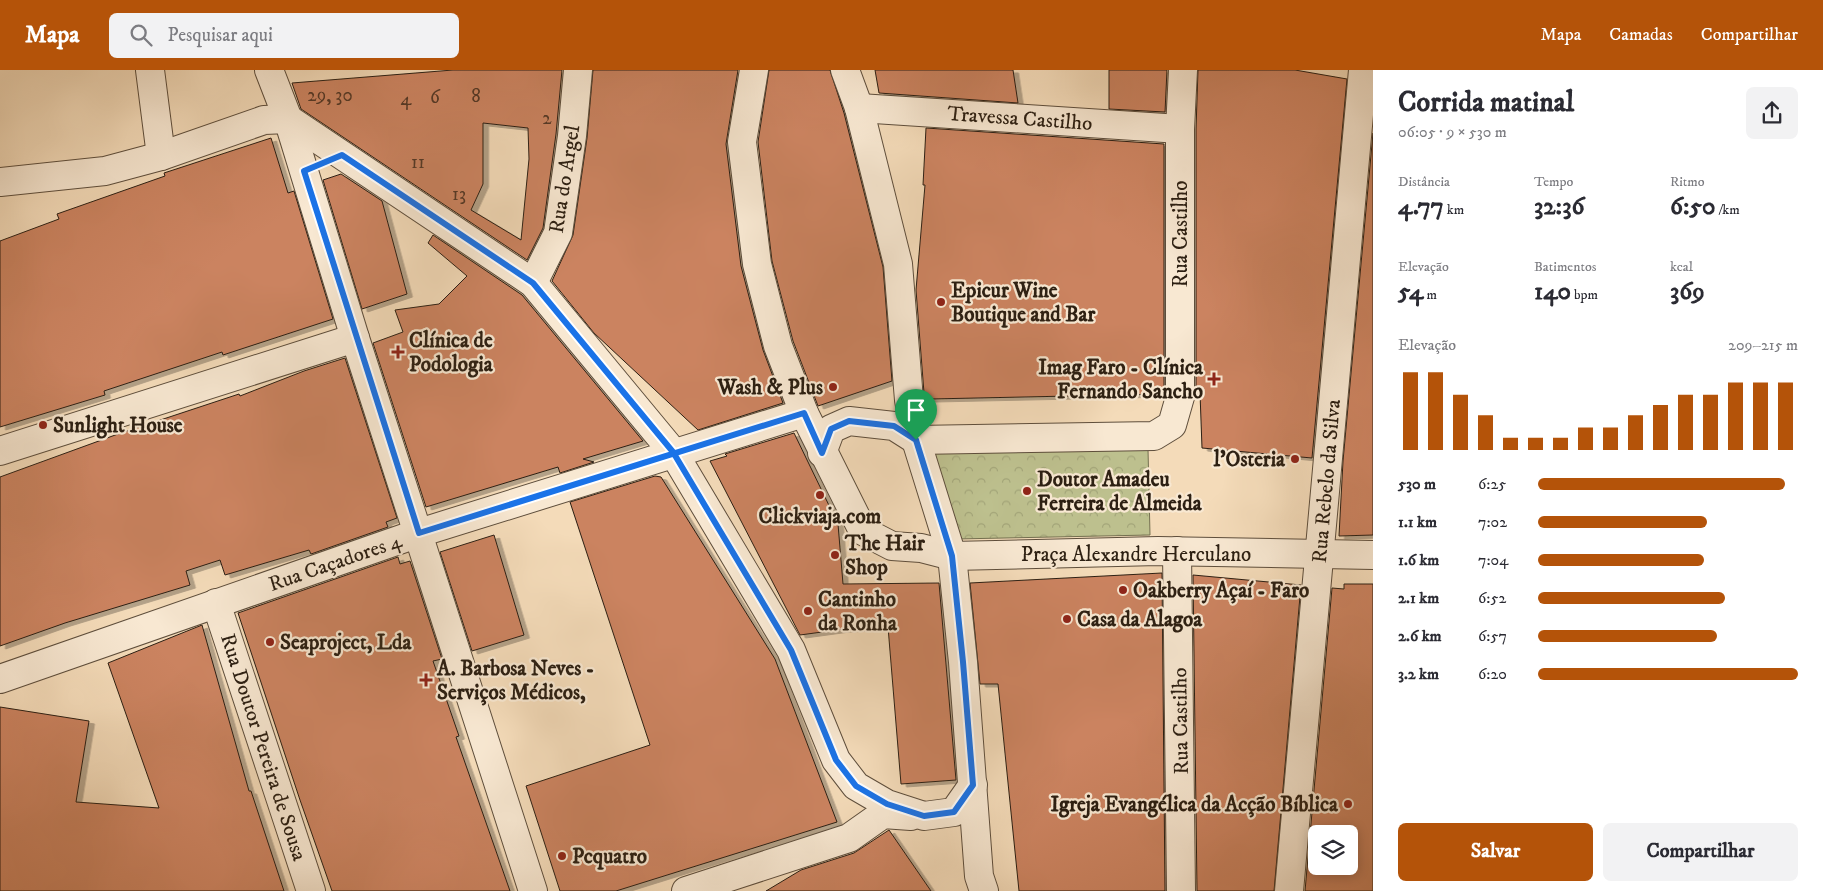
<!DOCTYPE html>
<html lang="pt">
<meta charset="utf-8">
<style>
:root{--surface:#fff;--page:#f2f2f3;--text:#2b2b33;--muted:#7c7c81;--accent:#b45309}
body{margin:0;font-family:"IM FELL DW Pica",serif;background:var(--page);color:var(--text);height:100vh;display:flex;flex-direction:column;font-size:19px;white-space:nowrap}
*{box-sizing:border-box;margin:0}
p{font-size:16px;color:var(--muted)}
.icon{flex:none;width:28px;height:28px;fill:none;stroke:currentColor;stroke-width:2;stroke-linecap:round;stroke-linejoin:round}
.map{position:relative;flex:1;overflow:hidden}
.sheet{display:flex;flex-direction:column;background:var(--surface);width:450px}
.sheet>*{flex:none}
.fabs{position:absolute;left:1308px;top:755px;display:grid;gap:10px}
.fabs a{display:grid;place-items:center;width:50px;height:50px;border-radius:8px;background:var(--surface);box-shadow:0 2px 12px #0003;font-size:25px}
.pin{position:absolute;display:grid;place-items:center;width:42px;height:42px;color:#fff;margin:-51px -21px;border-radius:50% 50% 50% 0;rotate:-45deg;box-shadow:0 0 5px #0007}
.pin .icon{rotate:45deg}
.round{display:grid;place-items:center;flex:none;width:52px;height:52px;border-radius:8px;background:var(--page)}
.summary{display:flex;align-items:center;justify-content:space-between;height:85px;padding:0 25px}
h1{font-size:28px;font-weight:700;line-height:38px}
.stats{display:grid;grid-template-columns:repeat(3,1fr);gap:8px;height:85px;padding:5px 25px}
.stats div{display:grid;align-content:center}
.stats b{font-size:25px;font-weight:700}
.stats small{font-size:14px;font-weight:400}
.stats p{font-size:14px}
.chart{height:140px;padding:10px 25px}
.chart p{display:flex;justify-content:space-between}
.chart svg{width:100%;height:90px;margin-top:5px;stroke:var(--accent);stroke-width:6}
.action{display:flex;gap:10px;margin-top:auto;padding:10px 25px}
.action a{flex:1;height:58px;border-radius:8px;background:var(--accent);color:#fff;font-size:20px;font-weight:700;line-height:58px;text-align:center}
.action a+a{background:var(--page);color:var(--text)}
ul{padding:0 25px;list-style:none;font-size:16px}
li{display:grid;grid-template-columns:80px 60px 1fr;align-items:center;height:38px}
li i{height:12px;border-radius:6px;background:var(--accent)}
header{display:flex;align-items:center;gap:30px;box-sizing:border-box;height:70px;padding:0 25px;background:var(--accent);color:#fff}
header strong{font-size:24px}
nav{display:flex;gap:28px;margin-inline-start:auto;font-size:18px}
.search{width:350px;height:45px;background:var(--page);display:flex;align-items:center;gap:12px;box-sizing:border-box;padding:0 18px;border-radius:8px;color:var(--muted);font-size:19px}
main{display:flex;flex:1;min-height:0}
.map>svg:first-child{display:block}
</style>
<header>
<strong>Mapa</strong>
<div class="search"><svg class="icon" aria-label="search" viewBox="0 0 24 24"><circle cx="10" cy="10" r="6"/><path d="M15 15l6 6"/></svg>Pesquisar aqui</div>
<nav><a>Mapa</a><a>Camadas</a><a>Compartilhar</a></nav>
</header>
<main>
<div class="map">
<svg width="1373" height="821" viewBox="0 0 1373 821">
<defs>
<pattern id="park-crowns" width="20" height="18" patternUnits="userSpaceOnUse" patternTransform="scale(1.25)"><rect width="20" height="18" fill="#bdc08e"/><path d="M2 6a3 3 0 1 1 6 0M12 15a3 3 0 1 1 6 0" fill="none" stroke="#a3a579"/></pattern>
<filter id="shadow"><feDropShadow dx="5.5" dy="3" stdDeviation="0" flood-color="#0004"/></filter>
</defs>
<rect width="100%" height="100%" fill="#f4dbb9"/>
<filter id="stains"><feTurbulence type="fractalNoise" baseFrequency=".004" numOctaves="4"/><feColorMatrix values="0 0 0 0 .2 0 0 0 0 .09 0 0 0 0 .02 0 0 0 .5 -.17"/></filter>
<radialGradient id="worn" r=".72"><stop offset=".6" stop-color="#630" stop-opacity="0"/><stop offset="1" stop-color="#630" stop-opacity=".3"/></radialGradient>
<!-- park -->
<polygon fill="url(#park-crowns)" stroke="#747050" points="931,379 1148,379 1150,465 956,469"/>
<!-- building -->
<g fill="#cb8361" stroke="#2c1f12" fill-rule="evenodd" filter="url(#shadow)">
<path d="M453,0h109l-6,64 -13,94 -16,32 -226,-151 -9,-26zM483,53l45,5 1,31 -8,81 -50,-30 12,-26z"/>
<polygon points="593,0 738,0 726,74 741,196 763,280 783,333 698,360 594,263 552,211 573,165 587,68"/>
<polygon points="769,0 830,0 844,43 883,197 892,311 818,336 793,271 772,191 758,72"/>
<polygon points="875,0 1013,0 1018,33 879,23"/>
<polygon points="1109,0 1167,0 1165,42 1109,39"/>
<polygon points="1198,0 1295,0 1347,9 1312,388 1202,378 1200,323 1196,323 1196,59"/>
<polygon points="926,58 1164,74 1164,324 930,329 924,323 916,220 925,115 923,115"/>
<polygon points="1373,63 1373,465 1339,466 1343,391"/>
<polygon points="271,68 288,123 294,121 333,249 223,285 222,282 104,321 105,325 0,357 0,171 59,149 57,144 165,106 164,103"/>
<polygon points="341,104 382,131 407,224 362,239 323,110"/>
<polygon points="433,165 522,225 643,371 583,389 594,392 560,403 558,397 426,437 373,273 403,262 395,240 439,234 467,206 428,173"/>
<polygon points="345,288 397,448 386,452 388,457 311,484 309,480 225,505 220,490 186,501 190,515 65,553 0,576 0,407 118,364 239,324 240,326 304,301"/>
<polygon points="794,363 838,454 843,514 939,513 956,710 901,714 888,557 844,559 800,565 710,391 727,386 725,384"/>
<polygon points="655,406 661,407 775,589 837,752 616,821 560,821 526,716 650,675 570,432"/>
<polygon points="494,465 524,565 472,581 440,482"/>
<polygon points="398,487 400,494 410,491 442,589 433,591 459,666 456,667 510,821 332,821 300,730 238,543"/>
<polygon points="1162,503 1165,821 1019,821 998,614 980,614 970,513"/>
<polygon points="1193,505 1301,515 1274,821 1197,821"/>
<path d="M1344,514h29v307h-68l27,-303 12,1zM1316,764h33v32h-33z"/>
<polygon points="202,555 249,721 251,721 284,821 0,821 0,637 89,651 76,732 159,738 108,593"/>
<polygon points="889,760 931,821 766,821 801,800 854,783"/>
</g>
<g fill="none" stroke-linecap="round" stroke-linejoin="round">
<defs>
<g id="minor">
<polyline points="150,0 161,86"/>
<polyline points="269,0 288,49 355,268 533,821"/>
<polyline points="754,0 742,72 757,194 778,276 804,343 863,461 892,476 921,478 952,486 1158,481 1373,485"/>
<polyline points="845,0 859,38 898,194 909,330 916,370 952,486 963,592 979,806 984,821"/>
<polyline points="859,38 1180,59"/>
<polyline points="288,49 533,213 673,382 791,580 836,690 856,716 887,734 924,746 954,742 973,715"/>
<polyline points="0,112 105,101 161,86 264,50 288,49"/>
<polyline points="533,213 558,163 572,66 578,0"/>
<polyline points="0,381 355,268"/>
<polyline points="822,383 831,359 849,351 894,356 916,370 1154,366 1172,355 1180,327 1180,59 1183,0"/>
<polyline points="1177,481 1181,821"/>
<polyline points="216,533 311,821"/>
<polyline points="0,609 419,463 804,343"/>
<polyline points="686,821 849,768 883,744 911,746"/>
<polyline points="1289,821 1363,0"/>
</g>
</defs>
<!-- minor casing -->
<use href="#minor" stroke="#5e4e3c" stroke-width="30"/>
<!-- minor -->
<use href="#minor" stroke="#f8e8d2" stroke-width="28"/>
</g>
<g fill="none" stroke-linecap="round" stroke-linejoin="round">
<defs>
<polyline id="route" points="916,370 894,356 849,351 831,359 822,383 804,343 419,463 304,101 342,85 533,213 673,382 791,580 836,690 856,716 887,734 924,746 954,742 973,715 963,592 952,486 916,370"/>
</defs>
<!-- route casing -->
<use href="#route" stroke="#fff" stroke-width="10"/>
<!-- route -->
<use href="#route" stroke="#1a73e8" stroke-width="6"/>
</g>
<!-- markers -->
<g fill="#8f2418" stroke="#f8e8d2" stroke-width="2">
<circle cx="941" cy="232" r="5"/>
<path d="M395.5 274.5h5v5h5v5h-5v5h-5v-5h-5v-5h5z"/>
<path d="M1211.5 301.5h5v5h5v5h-5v5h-5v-5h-5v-5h5z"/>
<circle cx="833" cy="317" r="5"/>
<circle cx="43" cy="355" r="5"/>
<circle cx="1295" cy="389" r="5"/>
<circle cx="1027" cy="421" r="5"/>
<circle cx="820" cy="425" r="5"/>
<circle cx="835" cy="485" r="5"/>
<circle cx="1123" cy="520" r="5"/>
<circle cx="808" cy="541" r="5"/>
<circle cx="1067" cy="549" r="5"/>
<circle cx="270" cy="572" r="5"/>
<path d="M423.5 602.5h5v5h5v5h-5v5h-5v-5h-5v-5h5z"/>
<circle cx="1348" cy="734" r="5"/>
<circle cx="562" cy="786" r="5"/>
</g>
<g text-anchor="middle" stroke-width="4.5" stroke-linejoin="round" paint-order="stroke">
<!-- number labels -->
<g font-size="19" fill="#543826">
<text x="330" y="31">29, 30</text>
<text x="476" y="32">8</text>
<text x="435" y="33">6</text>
<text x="406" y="35">4</text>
<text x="547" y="54">2</text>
<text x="418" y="98">11</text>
<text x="459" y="130">13</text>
</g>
<!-- street labels -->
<g font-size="21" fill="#2c1f12" stroke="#f8e8d2">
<text transform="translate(1020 48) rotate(4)" y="7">Travessa Castilho</text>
<text transform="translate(564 109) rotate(-81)" y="7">Rua do Argel</text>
<text transform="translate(1180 164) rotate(-90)" y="7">Rua Castilho</text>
<text transform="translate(1326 411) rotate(-85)" y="7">Rua Rebelo da Silva</text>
<text x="1136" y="491">Praça Alexandre Herculano</text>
<text transform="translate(335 492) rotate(-19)" y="7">Rua Caçadores 4</text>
<text transform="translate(1180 651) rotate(-91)" y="7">Rua Castilho</text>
<text transform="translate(264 677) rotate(72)" y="7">Rua Doutor Pereira de Sousa</text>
</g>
<!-- poi labels -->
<g font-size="21" font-weight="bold" fill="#2c1f12" stroke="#f8e8d2" text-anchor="start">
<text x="951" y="227">Epicur Wine<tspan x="951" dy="24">Boutique and Bar</tspan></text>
<text x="409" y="277">Clínica de<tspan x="409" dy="24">Podologia</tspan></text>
<text x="1203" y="304" text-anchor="end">Imag Faro - Clínica<tspan x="1203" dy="24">Fernando Sancho</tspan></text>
<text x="823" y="324" text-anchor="end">Wash &amp; Plus</text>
<text x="53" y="362">Sunlight House</text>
<text x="1285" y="396" text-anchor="end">l'Osteria</text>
<text x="1037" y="416">Doutor Amadeu<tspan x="1037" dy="24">Ferreira de Almeida</tspan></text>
<text x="820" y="453" text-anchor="middle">Clickviaja.com</text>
<text x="845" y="480">The Hair<tspan x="845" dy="24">Shop</tspan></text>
<text x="1133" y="527">Oakberry Açaí - Faro</text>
<text x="818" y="536">Cantinho<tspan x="818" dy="24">da Ronha</tspan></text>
<text x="1077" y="556">Casa da Alagoa</text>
<text x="280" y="579">Seaproject, Lda</text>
<text x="437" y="605">A. Barbosa Neves -<tspan x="437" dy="24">Serviços Médicos,</tspan></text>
<text x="1338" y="741" text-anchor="end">Igreja Evangélica da Acção Bíblica</text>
<text x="572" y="793">Pcquatro</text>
</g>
</g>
<rect width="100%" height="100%" filter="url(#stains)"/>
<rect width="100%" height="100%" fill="url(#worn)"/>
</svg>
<div class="fabs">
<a><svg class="icon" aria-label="layers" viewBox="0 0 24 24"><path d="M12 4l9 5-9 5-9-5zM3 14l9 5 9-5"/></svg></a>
</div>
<div class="pin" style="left:916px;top:370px;background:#1e9e55"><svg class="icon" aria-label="arrive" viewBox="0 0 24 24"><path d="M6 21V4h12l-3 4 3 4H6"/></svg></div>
</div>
<section class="sheet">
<div class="summary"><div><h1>Corrida matinal</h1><p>06:05 · 9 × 530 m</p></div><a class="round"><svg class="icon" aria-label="share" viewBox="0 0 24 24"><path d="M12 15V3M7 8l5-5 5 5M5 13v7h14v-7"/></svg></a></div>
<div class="stats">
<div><p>Distância</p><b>4.77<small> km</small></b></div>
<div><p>Tempo</p><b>32:36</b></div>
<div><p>Ritmo</p><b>6:50<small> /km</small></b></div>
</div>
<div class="stats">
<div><p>Elevação</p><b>54<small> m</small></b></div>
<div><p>Batimentos</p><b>140<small> bpm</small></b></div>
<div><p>kcal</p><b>369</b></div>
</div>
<div class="chart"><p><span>Elevação</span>209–215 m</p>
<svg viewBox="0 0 160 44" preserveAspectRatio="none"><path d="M5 44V6M15 44V6M25 44V17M35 44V27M45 44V38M55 44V38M65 44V38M75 44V33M85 44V33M95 44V27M105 44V22M115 44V17M125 44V17M135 44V11M145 44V11M155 44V11"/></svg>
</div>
<ul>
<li><b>530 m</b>6:25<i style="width:95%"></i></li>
<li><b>1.1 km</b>7:02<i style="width:65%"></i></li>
<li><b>1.6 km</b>7:04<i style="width:64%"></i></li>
<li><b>2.1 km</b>6:52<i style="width:72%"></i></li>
<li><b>2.6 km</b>6:57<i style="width:69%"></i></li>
<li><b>3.2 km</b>6:20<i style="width:100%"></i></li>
</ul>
<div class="action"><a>Salvar</a><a>Compartilhar</a></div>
</section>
</main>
